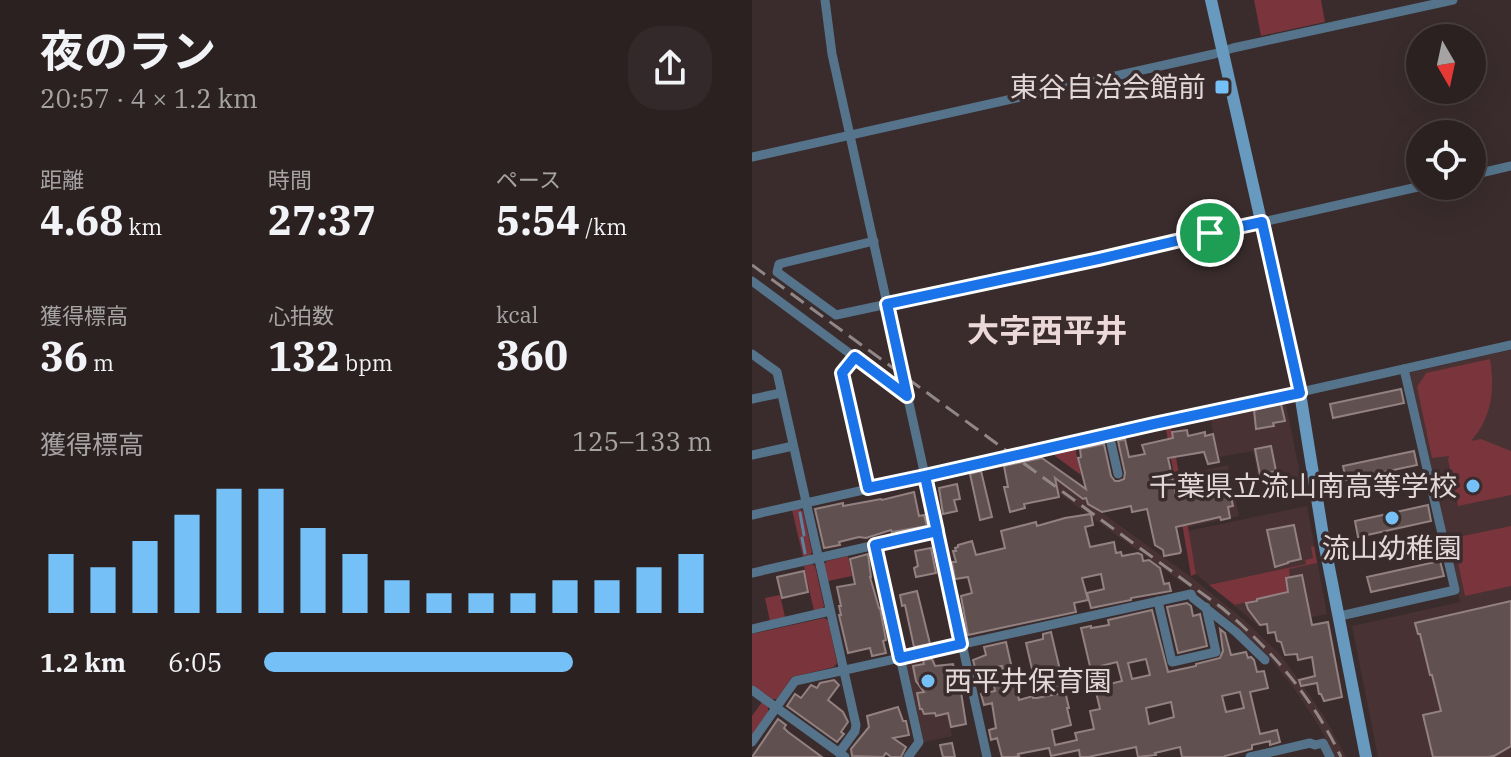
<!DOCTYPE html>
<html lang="ja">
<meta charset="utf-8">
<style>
:root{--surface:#2c2121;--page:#34292a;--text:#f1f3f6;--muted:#a6a3a5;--line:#483e3f;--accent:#75c0f6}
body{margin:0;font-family:"IBM Plex Serif","Noto Sans JP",serif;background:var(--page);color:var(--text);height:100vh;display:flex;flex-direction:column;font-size:30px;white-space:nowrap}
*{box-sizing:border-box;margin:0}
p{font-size:26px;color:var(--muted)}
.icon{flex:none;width:44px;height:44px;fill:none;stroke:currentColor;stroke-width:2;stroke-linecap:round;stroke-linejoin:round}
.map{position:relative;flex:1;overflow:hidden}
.sheet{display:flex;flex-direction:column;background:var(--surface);width:752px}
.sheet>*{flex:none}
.needle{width:52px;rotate:171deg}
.buttons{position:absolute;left:654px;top:24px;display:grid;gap:16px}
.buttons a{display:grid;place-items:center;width:80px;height:80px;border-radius:50%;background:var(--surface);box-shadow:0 8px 32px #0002,0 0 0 2px var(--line);font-size:40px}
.pin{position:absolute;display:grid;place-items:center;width:68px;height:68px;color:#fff;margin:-34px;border:4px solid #fff;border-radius:50%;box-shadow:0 2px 8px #0007}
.round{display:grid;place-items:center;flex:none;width:84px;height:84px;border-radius:32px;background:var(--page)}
.head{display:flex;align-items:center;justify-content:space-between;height:136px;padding:0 40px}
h1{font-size:44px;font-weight:700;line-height:60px}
.figures{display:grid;grid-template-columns:repeat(3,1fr);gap:12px;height:136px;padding:8px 40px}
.figures div{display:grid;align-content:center}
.figures b{font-size:40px;font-weight:700}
.figures small{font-size:22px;font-weight:400}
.figures p{font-size:22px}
.chart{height:224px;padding:16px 40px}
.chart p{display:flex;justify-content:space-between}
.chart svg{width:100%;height:144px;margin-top:8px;stroke:var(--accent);stroke-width:6}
ul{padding:0 40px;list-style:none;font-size:26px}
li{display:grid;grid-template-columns:128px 96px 1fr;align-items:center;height:60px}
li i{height:20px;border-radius:10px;background:var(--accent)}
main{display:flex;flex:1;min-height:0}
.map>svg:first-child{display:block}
</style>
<main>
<section class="sheet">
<div class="head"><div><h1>夜のラン</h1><p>20:57 · 4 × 1.2 km</p></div><a class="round"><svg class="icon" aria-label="share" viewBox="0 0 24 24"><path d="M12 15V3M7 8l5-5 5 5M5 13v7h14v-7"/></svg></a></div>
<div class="figures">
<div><p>距離</p><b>4.68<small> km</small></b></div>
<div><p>時間</p><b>27:37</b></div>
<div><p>ペース</p><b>5:54<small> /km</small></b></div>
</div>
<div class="figures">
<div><p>獲得標高</p><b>36<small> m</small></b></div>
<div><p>心拍数</p><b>132<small> bpm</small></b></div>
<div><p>kcal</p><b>360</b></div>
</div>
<div class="chart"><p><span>獲得標高</span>125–133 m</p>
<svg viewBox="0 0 160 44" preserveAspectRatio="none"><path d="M5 44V26M15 44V30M25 44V22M35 44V14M45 44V6M55 44V6M65 44V18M75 44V26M85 44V34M95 44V38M105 44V38M115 44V38M125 44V34M135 44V34M145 44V30M155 44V26"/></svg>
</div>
<ul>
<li><b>1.2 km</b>6:05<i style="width:69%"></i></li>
</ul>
</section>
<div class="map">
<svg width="759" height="757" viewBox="0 0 759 757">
<rect width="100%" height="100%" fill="#3a2c2c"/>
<!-- built -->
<g fill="#483233">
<polygon points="759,350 759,757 626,757 600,626 708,602 656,373"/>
<polygon points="529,402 534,405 552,493 530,498 525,473 506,477 501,451 467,457 458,418"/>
<polygon points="258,458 274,458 439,577 491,619 527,653 544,676 572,716 594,757 583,757 567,726 541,687 515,655 478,620 450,597"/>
<polygon points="476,465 487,516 436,527 427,476"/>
<polygon points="555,506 575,614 508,627 444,574 436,531"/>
<polygon points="182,655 200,736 172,742 154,665 157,661"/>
</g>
<!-- green -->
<g fill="#79353b">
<polygon points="502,0 569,0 573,22 509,36"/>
<path d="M738,359c5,30 2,59 -19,82l10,-2 30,12v44l-53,11 -10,-46 1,-4 -17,2 -15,-71 9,-14z"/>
<polygon points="419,428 444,574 439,576 414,429"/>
<polygon points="323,447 329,475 303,456 304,451"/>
<polygon points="47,509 51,511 60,552 58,556 51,557 40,510"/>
<polygon points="759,526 759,586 713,596 701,538"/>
<polygon points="562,546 565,563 537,569 538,578 536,592 483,605 457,585 554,564 553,560 561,558 559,547"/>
<polygon points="96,556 100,576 76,581 72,564 75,561"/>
<polygon points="60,564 63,566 72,606 70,609 62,611 52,566"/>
<polygon points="28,595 33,617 18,621 13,598"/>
<polygon points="72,618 76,620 85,663 82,667 40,677 25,699 20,699 0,685 0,634"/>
<polygon points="10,702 16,707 16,712 0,735 0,716"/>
</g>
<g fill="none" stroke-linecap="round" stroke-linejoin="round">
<!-- stream -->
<g stroke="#5c839f" stroke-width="3">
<polyline points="48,513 52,535"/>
<polyline points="50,538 53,553"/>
</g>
</g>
<!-- building -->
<g fill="#605050" stroke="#938181" stroke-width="2" fill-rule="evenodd">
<polygon points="649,389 652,403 581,418 578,404"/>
<polygon points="529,404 533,421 521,423 522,426 504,429 502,410"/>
<polygon points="435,430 436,436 453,432 453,436 461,434 467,462 456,464 452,452 416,458 425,499 477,487 481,506 476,507 478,518 469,520 468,517 424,527 429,551 428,553 412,556 411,550 403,545 395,509 380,512 379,506 350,512 336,504 334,498 331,499 303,478 307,497 272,504 273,508 258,512 252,487 256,487 252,466 290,458 334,489 326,458 329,457 328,449 352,444 359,476 363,481 367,481 372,479 373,473 366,441 373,439 377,457 393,454 390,445 421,438 420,432"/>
<polygon points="519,446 524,471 508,475 503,449"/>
<polygon points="662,451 665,465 594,480 591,466"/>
<polygon points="229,471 240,517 228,520 218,474"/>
<polygon points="205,484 208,499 202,500 205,511 191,514 187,488"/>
<polygon points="162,492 167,516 172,515 175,526 140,532 139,530 114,538 107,537 87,542 88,545 72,548 63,509 91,503 91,506 129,499 130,500"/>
<polygon points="676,505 679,521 606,537 603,521"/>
<polygon points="339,514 341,525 333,527 338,547 362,542 364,553 369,552 370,556 386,553 390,555 391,561 397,560 408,568 412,584 417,583 419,591 379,598 379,600 339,608 335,593 352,589 349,574 330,578 336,600 322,603 324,612 216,635 209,596 220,593 216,577 203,579 200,562 204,562 201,551 204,551 203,548 206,547 206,545 220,541 224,555 253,548 249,531 284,522 285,526 313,518"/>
<polygon points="542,525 549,559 536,562 536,563 523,567 515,530"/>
<polygon points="179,548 184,573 164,577 162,568 166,566 163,551"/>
<polygon points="116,554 119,577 118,577 127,608 128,608 134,640 131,641 134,653 120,656 118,648 96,653 87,615 89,615 87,606 89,606 85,587 103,584 98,559"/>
<polygon points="688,561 692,576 619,592 615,577"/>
<polygon points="52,571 56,592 30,598 25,577"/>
<polygon points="550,575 560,625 576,622 590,697 572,701 569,694 567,694 565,683 549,686 547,680 563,676 560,657 546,660 545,654 533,655 529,642 525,641 523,632 516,633 515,624 508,625 496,609 494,603 505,601 505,599 536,592 534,578"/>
<polygon points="165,591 178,644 162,647 153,605 150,606 148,595"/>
<polygon points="759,601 759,746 742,756 736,757 681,757 671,715 689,711 680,675 678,675 668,634 666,634 663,623"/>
<polygon points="435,603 439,606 441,616 448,614 455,646 426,653 415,607"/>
<path d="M400,610l16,62 28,-6v-2l24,-6 3,-7 -3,-22 5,4 6,22 15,-3 2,6 3,-1 3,3 3,12 7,-1 4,17 -18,4 10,42 17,-4 3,12 -10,3v-4l-18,4v4l-27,7v1h-43l-2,-10 -25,6 1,2 -18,2 -2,-10 -48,10h-8l-1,-7 -28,6 -2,-8 -31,6 1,2 -5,1h-12l-5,-19 -6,2 -2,-10 7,-2 -4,-25 -8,2 -3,-11 14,-3 -1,-5 11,-3 -3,-17 -26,5 -3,-11 13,-5 -2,-8 22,-5 13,58 14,-4v2h4l20,-4 -3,-16 -19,4 -9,-39 17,-4v-5l8,-2 18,76h-2l4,17 -19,5 3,15 22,-5 -2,-7 19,-4 -4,-18 10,-2 -19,-81 10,-2v2l18,-3 -1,-5zM394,659l4,16 -18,4 -4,-16zM365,662l5,19 -17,4 -4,-19zM488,692l4,16 -18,4 -4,-16zM419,702l3,15 -25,7 -3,-16z"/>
<polygon points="180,659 183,666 201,664 205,682 209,681 211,692 209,692 214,724 199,727 196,713 184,716 183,713 172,714 170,709 168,709 165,693 172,692 164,681 161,666 172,664 171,660"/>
<polygon points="82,680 87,685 76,700 91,712 96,722 89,732 92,734 85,742 35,706 43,694 49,698 59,685 65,688 68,683"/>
<polygon points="146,707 151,721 154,721 157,735 141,738 154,747 149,757 139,757 134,753 131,757 100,756 99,749 117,727 115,716"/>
<polygon points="26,719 34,725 32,728 36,732 70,757 0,757"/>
<polygon points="200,743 203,757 191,757 188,745"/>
</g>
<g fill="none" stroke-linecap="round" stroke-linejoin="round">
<!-- street -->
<g stroke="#55748b" stroke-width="9">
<polyline points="73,0 80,54 235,757"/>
<polyline points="0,157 462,54 481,48 701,0"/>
<polyline points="720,175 759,166"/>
<polyline points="122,241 27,264 25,272 84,315 347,259 670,186"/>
<polyline points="0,281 155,396"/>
<polyline points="0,354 25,372 104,725 103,731 87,753"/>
<polyline points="103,357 90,373 116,488"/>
<polyline points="0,399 29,393"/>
<polyline points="357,434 366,474"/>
<polyline points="0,455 41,446"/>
<polyline points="0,515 759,345"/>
<polyline points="123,545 167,742 156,757"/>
<polyline points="0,573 185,531"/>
<polyline points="406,601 420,662 464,652 454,607"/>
<polyline points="588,616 703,590 652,369"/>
<polyline points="0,629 78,611"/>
<polyline points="0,690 93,757"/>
<polyline points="0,742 43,681 439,594 441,598 484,632 513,660"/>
<polyline points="498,757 558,743 563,745 571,743 578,757"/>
</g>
<!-- secondary -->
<polyline stroke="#6899be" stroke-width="12" points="459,0 548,393 572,542 614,757"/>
<!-- rail -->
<path stroke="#928787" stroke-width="3" stroke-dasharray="16 8" stroke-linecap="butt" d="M0,265l470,343c50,42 91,90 119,149"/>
</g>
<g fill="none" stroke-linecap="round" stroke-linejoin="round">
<defs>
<polyline id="route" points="458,233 347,259 135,304 155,396 103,357 90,373 116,488 173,476 209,644 148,658 123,545 185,531 173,476 402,424 548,393 510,222 458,233"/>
</defs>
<!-- route casing -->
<use href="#route" stroke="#fff" stroke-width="16"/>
<!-- route -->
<use href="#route" stroke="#1a73e8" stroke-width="10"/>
</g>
<!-- markers -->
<g fill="#75c0f6" stroke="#3a2c2c" stroke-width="3">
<rect x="462" y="79" width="16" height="16" rx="4"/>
<circle cx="721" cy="486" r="8"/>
<circle cx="640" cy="518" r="8"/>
<circle cx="176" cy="681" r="8"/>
</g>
<g text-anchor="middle" stroke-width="7" stroke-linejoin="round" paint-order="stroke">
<!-- poi labels -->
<g font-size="28" fill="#e2d8d8" stroke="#3a2c2c" text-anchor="end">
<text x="454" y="97">東谷自治会館前</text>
<text x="705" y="496">千葉県立流山南高等学校</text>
<text x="640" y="558" text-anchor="middle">流山幼稚園</text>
<text x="192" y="691" text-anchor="start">西平井保育園</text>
</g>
<!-- quarter labels -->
<g font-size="32" font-weight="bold" fill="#ecd8d8" stroke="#3a2c2c">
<text x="295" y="342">大字西平井</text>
</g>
</g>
</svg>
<div class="buttons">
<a><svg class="needle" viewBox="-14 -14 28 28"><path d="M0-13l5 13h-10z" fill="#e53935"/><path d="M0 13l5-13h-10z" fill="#a6a3a5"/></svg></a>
<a><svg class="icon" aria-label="locate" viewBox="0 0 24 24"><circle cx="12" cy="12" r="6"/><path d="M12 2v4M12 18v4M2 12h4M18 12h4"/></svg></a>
</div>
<div class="pin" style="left:458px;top:233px;background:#1e9e55"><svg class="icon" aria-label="arrive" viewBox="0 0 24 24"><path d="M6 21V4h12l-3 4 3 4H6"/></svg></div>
</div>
</main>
